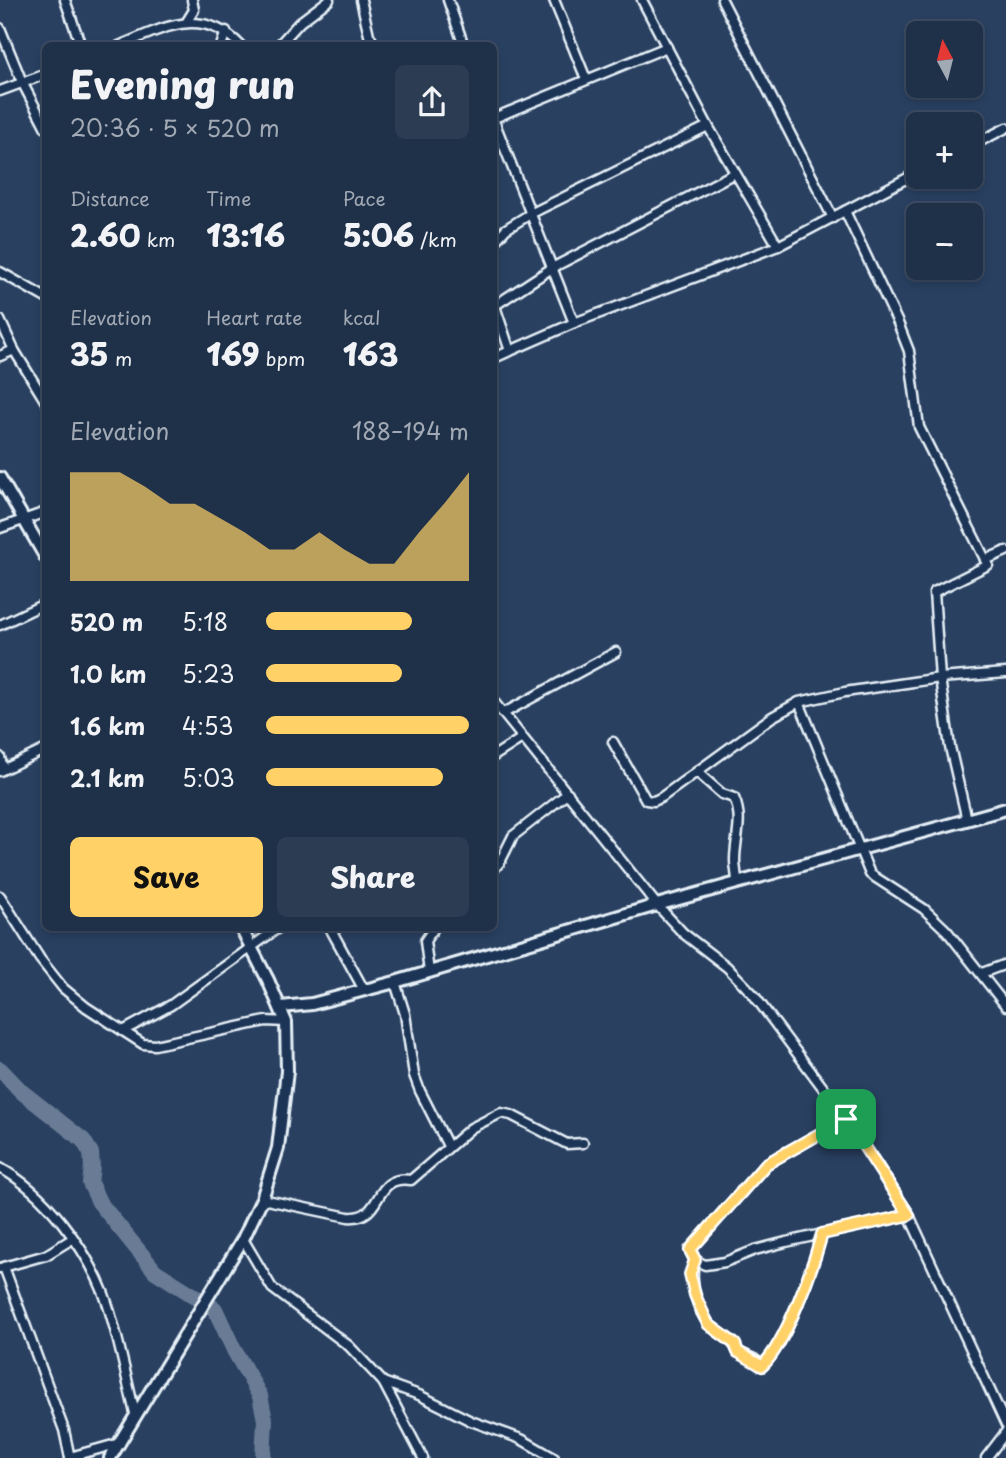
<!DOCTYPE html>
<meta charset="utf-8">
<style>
:root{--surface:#1f3049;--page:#2c3c53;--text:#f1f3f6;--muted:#a1a9b4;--line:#3c4b61;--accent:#ffd166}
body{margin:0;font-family:"Playpen Sans",sans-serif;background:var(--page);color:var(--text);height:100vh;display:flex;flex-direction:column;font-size:26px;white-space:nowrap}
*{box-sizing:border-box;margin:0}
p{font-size:23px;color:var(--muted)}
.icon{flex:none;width:38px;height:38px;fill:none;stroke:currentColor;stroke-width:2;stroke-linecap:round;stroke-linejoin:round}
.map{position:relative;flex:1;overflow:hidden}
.sheet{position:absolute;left:42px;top:42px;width:455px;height:889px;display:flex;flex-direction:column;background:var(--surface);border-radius:10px;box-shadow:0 4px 10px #0003,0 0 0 2px var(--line)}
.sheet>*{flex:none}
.needle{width:46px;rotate:353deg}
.buttons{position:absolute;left:906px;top:21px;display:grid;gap:14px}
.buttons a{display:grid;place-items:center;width:77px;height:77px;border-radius:10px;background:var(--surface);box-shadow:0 4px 10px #0003,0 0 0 2px var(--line);font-size:35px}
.pin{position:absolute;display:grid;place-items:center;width:60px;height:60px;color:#fff;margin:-30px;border-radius:14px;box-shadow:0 4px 10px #0006}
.round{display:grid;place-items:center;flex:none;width:74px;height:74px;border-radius:10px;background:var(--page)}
.head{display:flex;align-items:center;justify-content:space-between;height:119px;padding:0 28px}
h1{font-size:38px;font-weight:800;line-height:52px}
.metrics{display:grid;grid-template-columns:repeat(3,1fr);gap:10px;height:119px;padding:7px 28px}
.metrics div{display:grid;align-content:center}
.metrics b{font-size:30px;font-weight:800}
.metrics small{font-size:19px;font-weight:400}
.metrics p{font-size:19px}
.chart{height:196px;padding:14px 28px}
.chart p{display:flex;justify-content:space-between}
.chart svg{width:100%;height:126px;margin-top:7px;fill:var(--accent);opacity:.7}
.action{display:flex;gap:14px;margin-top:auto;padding:14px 28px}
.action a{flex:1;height:80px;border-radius:10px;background:var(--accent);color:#111;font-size:28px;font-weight:800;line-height:80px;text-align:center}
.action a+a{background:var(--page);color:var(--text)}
ul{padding:0 28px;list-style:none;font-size:23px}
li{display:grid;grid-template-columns:112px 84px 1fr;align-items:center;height:52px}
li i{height:18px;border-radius:9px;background:var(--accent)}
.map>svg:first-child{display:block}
</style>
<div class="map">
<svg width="1006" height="1458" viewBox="0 0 1006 1458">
<rect width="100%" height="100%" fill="#294061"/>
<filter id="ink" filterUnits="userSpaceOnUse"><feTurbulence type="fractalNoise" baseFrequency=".0143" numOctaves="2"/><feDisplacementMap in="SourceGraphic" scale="14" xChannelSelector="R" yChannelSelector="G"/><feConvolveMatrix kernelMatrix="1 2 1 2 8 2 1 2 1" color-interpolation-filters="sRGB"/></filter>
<g filter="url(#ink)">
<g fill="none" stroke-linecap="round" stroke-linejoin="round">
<!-- river -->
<polyline stroke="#6b7c95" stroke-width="16" points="0,1069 22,1092 83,1140 91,1153 92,1167 90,1183 99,1202 155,1271 215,1309 234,1350 260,1396 265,1420 263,1458"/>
<defs>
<g id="street">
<polyline points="65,0 81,46"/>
<polyline points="361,0 369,35 375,46"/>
<polyline points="448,0 464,46"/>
<polyline points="554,0 586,79"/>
<polyline points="642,0 708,126 778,246"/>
<polyline points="722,0 833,218"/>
<polyline points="186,23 194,10 192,0"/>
<polyline points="0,28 22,82 46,128"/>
<path d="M119,46c44,-18 82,-41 122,0"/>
<polyline points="221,46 226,31"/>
<polyline points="278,46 300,22 329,0"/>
<polyline points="0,91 46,74"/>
<polyline points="494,118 667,47"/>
<polyline points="494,121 574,323"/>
<polyline points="971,146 1006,128"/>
<polyline points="845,211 898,323 909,351 919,427 988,565 934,592 940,678 950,747 967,820"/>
<polyline points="494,242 506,229 530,214 708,126"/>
<polyline points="0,272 46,298"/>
<polyline points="494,306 552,268 735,173"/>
<polyline points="495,306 510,351"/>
<polyline points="0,320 14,350 46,402"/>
<polyline points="0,356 14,350"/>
<polyline points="494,358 574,323 778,246 919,172"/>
<polyline points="0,528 46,512"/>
<polyline points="985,560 1006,551"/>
<polyline points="0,625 46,603"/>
<polyline points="494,702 657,905 683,933 727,967 753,994 856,1132 909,1215 1006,1425"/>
<polyline points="799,702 870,874 924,909 947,931 1006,1006"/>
<polyline points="504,713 616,652"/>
<polyline points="613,742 646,800 654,801 662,797 772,717 799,702 845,692 940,678 1006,673"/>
<polyline points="494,756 522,738"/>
<polyline points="0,757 3,769"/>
<polyline points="0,771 46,749"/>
<path d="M697,772l25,22 12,4c10,22 1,40 1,62 0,7 2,15 2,23"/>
<polyline points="494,869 500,862 513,836 568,793"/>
<polyline points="0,896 40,959 63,988 86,1007 123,1031 143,1044 155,1045 266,1021 286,1022"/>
<polyline points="330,928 364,990"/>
<polyline points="429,972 425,941 434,928"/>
<polyline points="982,973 1006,964"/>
<polyline points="395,982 405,1014 414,1075 420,1091 448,1146"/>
<polyline points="123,1031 171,1005 278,928"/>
<polyline points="846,1119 766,1164 690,1250 695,1260 705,1265 725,1262 755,1250 786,1242 909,1215"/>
<path d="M0,1168c44,23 86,80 104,126 14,38 21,80 31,119"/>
<path d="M262,1199l86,18c37,3 23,-43 63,-37l60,-52 30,-15 10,2 56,29 16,-1"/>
<polyline points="243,1239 272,1288 349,1346 383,1382 423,1458"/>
<path d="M695,1260c-6,19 1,50 15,65 10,10 23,13 28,27l16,7 8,7c24,-22 51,-99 60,-132"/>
<polyline points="4,1267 64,1430 70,1458"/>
<polyline points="0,1268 46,1255 72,1239"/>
<polyline points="383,1382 419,1395 471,1421 521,1439 554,1458"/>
<polyline points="70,1457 120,1443"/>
<polyline points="986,1458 1006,1432"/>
</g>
<g id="secondary">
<polyline points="0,478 46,558"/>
<polyline points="281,1007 312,1004 395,982 657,905 1006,809"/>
<polyline points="110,1458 243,1239 262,1199 278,1148 287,1071 286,1022 268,980 241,928"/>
</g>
</defs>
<!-- street casing -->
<use href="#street" stroke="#e8f1f8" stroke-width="13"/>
<!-- secondary casing -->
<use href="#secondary" stroke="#e8f1f8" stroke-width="16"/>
<!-- street -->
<use href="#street" stroke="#1d3557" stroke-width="8"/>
<!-- secondary -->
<use href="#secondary" stroke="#1d3557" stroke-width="10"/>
</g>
</g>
<g fill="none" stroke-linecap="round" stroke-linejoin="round" filter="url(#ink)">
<defs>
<path id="route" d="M846,1119l63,96 -87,19c-9,32 -36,110 -60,132l-24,-14 -3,-8 -27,-20 -13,-29 -5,-21 5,-14 -5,-10 76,-86z"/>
</defs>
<!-- route casing -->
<use href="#route" stroke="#fff" stroke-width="14"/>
<!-- route -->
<use href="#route" stroke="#ffd166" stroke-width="9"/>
</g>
</svg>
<div class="buttons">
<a><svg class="needle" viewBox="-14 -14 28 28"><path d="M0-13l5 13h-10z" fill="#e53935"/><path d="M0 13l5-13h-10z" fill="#a1a9b4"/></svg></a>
<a>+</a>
<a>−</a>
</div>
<div class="pin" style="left:846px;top:1119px;background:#1e9e55"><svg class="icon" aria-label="arrive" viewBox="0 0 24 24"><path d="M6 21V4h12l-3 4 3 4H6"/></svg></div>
<section class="sheet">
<div class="head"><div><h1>Evening run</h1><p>20:36 · 5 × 520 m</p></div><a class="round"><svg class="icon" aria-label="share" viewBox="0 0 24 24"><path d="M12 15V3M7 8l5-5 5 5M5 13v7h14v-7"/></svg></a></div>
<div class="metrics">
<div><p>Distance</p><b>2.60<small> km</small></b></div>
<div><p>Time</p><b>13:16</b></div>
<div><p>Pace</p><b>5:06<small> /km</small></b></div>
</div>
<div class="metrics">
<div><p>Elevation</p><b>35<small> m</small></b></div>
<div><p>Heart rate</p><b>169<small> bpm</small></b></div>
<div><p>kcal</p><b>163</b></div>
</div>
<div class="chart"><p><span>Elevation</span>188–194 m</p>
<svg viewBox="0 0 160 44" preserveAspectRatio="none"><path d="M0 44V6L10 6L20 6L30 11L40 17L50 17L60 22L70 27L80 33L90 33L100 27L110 33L120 38L130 38L140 27L150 17L160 6V44z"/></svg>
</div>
<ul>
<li><b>520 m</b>5:18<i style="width:72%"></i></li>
<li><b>1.0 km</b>5:23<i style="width:67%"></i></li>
<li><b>1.6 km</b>4:53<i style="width:100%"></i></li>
<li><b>2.1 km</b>5:03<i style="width:87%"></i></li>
</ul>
<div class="action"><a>Save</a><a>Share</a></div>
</section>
</div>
